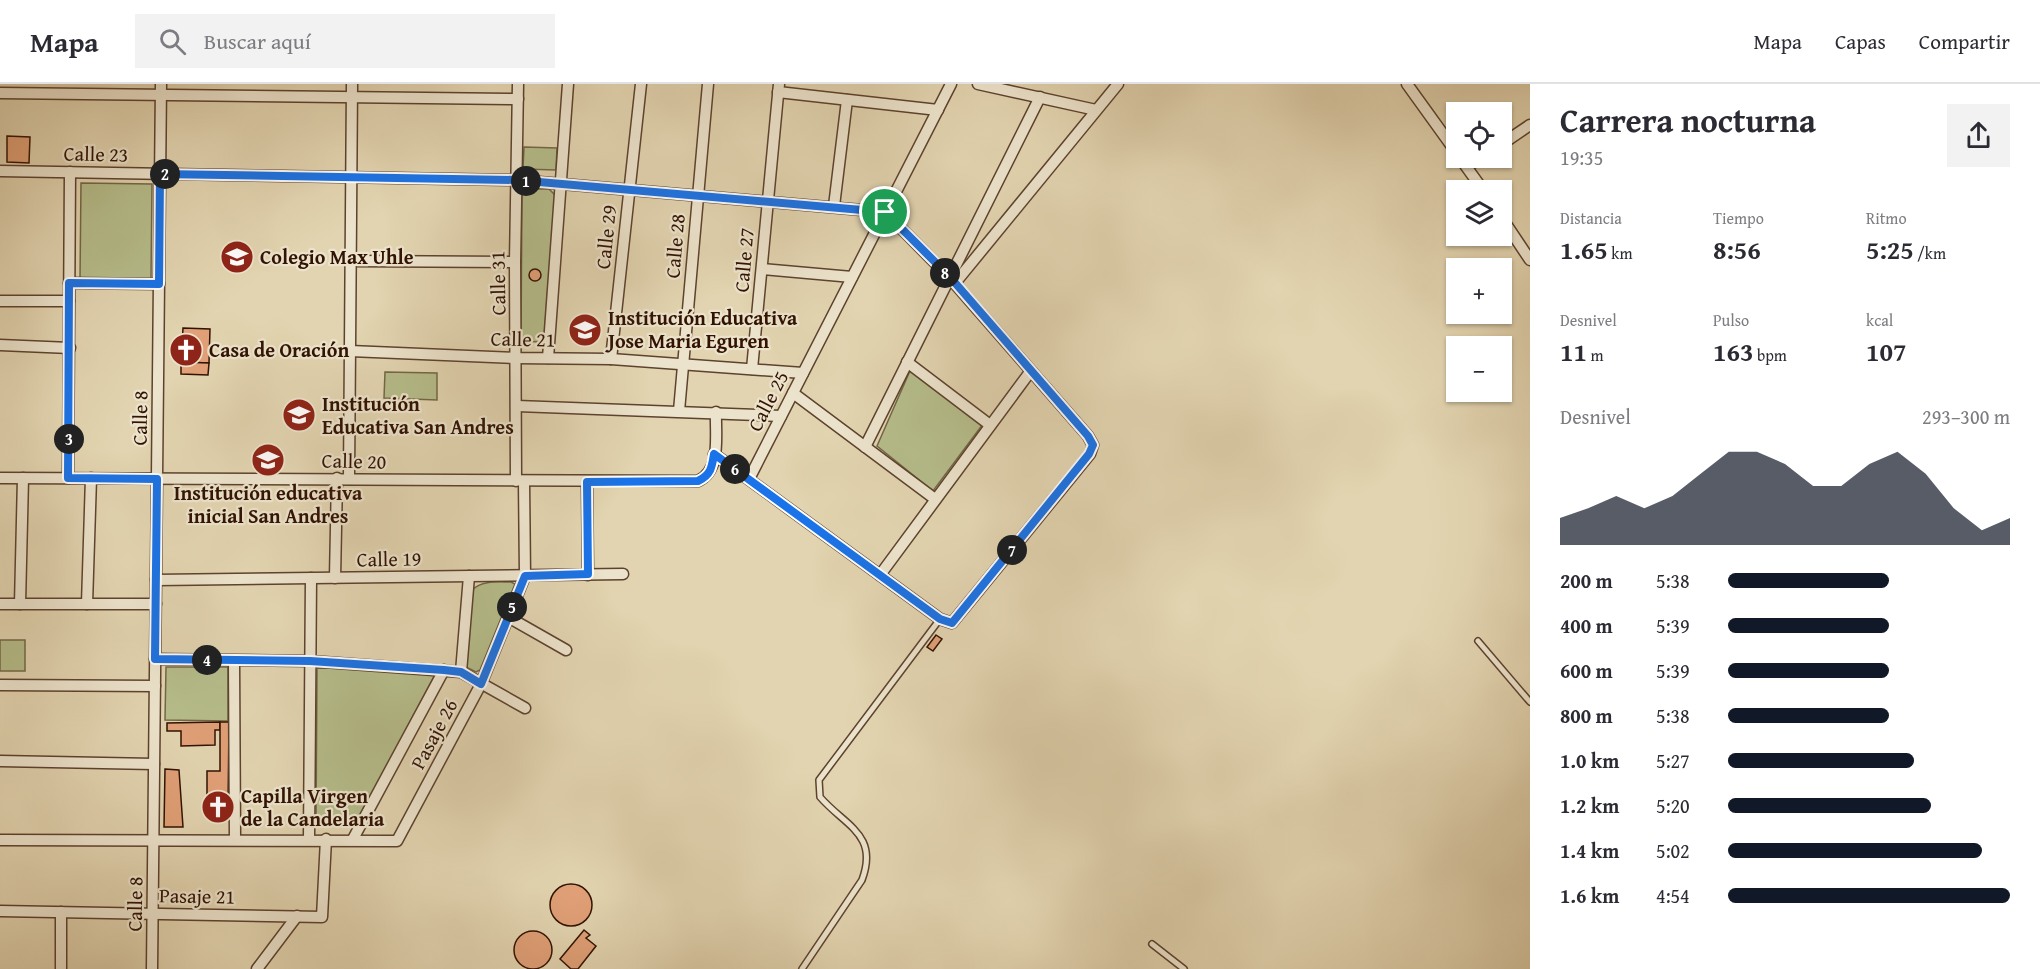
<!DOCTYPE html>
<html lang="es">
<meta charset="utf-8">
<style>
:root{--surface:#fff;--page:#f2f2f3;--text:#2b2b33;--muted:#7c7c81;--line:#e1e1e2;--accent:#111827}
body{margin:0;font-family:"Gentium Book Plus",serif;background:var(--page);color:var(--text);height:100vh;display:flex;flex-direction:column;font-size:22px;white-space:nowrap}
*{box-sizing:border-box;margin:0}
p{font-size:20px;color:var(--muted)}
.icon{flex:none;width:33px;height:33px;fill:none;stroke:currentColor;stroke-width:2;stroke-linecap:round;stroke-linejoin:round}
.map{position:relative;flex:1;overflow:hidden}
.drawer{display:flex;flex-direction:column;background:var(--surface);width:510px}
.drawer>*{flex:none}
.controls{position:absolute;left:1446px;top:18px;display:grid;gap:12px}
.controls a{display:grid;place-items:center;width:66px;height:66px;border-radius:0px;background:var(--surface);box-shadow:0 2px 4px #0004;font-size:30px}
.pin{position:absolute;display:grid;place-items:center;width:51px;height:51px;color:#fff;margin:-26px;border:3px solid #fff;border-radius:50%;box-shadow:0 2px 6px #0007}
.km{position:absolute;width:30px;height:30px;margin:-15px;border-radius:50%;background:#222;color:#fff;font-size:16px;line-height:30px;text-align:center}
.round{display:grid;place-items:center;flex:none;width:63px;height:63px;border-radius:0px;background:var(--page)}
.head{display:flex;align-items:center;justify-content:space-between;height:102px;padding:0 30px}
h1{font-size:33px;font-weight:700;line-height:45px}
.figures{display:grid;grid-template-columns:repeat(3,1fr);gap:9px;height:102px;padding:6px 30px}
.figures div{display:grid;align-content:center}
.figures b{font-size:26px;font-weight:700}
.figures small{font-size:16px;font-weight:400}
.figures p{font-size:16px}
.chart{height:168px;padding:12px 30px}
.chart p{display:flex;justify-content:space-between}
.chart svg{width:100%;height:108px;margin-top:6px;fill:var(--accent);opacity:.7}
ul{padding:0 30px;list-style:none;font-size:20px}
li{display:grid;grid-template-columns:96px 72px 1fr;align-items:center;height:45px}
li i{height:15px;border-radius:8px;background:var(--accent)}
header{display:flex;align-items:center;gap:36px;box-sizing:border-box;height:84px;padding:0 30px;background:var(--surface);border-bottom:2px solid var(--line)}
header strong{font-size:28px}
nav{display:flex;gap:33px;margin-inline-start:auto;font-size:21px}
.search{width:420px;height:54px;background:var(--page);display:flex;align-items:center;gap:15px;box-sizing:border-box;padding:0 21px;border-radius:0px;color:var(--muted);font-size:22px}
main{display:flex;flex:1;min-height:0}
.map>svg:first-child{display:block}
</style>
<header>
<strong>Mapa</strong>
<div class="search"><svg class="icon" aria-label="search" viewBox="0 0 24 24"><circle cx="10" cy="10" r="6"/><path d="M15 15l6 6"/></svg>Buscar aquí</div>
<nav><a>Mapa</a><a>Capas</a><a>Compartir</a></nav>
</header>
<main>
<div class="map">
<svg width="1530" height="885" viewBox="0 0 1530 885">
<rect width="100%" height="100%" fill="#e2d4b0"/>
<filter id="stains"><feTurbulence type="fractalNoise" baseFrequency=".00333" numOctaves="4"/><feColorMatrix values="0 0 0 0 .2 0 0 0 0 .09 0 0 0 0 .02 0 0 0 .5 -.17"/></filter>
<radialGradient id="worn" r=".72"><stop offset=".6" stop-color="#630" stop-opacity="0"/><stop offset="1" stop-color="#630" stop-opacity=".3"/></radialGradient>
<!-- green -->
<g fill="#b5bc8a" stroke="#736746" stroke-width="1.5">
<polygon points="524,63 557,64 556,86 523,85"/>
<polygon points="81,99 152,100 151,195 80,194"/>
<polygon points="527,105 549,105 555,111 544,255 539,258 523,257 521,253 522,110"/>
<polygon points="913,280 986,336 933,407 877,362"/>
<polygon points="385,288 437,289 437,316 384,314"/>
<path d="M511,498l4,2 -35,86 -4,2 -10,-5 6,-77c10,-10 26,-8 39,-8z"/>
<rect x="0" y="556" width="25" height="31"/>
<polygon points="166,583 228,583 228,637 165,636"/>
<polygon points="317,584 438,585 356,741 316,741"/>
</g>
<!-- building -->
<g fill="#e1a077" stroke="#311203" stroke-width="1.5">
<polygon points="7,52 30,53 29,79 7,78"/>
<circle cx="535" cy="191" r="6"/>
<polygon points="183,244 210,245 209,279 181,278"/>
<polygon points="181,278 209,279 208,291 181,290"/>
<polygon points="936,551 942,555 933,567 927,563"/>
<polygon points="220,638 220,646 215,646 215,661 181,662 181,647 167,647 167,639"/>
<polygon points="220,638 229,638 228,727 207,727 207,687 220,687"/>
<polygon points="165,685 179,686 183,743 164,743"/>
<circle cx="571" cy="821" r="21"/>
<polygon points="584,846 590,851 586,854 596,862 578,885 571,885 560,875"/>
<circle cx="533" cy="866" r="19"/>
</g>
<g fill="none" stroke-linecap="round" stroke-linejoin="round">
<defs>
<g id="lane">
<polyline points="1478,557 1530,618"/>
<polyline points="1152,860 1184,885"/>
<path d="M802,885l60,-89c17,-46 -17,-54 -42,-83l-1,-17 121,-161"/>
</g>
<g id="street">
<polyline points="978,0 1096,26"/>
<polyline points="1407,0 1456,68"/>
<polyline points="778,8 938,26"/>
<polyline points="0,9 518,15"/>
<polyline points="1502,60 1530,41"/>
<polyline points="1460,74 1483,106"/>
<polyline points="1467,82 1481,74"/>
<polyline points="0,87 516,96 885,128 949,193 1088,352 1093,361 1090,370 952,539 940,535 714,370"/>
<polyline points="834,122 847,16"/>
<polyline points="1502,134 1530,176"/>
<polyline points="351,177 515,178"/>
<polyline points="762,185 852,193"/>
<polyline points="69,199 159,200"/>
<polyline points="955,199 1118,0"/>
<polyline points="0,217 69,217"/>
<polyline points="0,261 70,264"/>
<polyline points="350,267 517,274 611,275 803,289"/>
<polyline points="548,274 568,0"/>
<polyline points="611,275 641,0"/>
<polyline points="907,278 990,341"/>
<polyline points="752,285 779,0"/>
<polyline points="793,309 935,415"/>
<polyline points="517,322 781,332"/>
<polyline points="679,327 708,0"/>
<polyline points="865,363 1040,13"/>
<path d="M0,394l698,3c24,-11 17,-47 18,-69"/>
<polyline points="68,394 70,88"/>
<polyline points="349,394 352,0"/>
<polyline points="749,395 951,0"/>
<polyline points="516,397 515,178 518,0"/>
<polyline points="587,398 588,491"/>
<polyline points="880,491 1030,288"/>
<polyline points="335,494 337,394"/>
<polyline points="156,496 623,490"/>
<polyline points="0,520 156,520"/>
<polyline points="20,520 23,394"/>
<polyline points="87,520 91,394"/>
<polyline points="508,533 566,566"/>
<polyline points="155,575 310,577 461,588 525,624"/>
<polyline points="234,577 235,755"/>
<polyline points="461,588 469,492"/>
<polyline points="0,601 155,602"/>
<polyline points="0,677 154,680"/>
<polyline points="309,755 311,494"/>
<polyline points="353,755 444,586"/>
<polyline points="0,756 397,757 481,600 525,492 524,397"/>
<polyline points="0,827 322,833 326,755"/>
<polyline points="61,885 61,828"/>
<polyline points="152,885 161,0"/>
<polyline points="257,885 297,832"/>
</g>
</defs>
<!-- lane casing -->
<use href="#lane" stroke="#5d422e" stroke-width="8"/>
<!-- street casing -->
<use href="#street" stroke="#5d422e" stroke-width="13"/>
<!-- lane -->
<use href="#lane" stroke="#ece3cc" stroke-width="5"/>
<!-- street -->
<use href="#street" stroke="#ece3cc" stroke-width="10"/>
</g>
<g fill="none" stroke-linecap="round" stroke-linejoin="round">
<defs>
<path id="route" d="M160,90l356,6 369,32 65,65 138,159 5,9 -4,9 -137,169 -12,-4 -226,-165c-2,13 -3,21 -16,27l-111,1 1,92 -63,2 -44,108 -20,-12 -17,-2 -134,-9 -155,-2 2,-180 -89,-1 1,-195 90,1z"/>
</defs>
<!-- route casing -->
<use href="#route" stroke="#fff" stroke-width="12"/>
<!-- route -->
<use href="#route" stroke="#1a73e8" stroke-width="8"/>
</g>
<!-- icons -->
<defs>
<symbol id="school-disc" viewBox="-11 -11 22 22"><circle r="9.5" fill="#8f2418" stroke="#ece3cc"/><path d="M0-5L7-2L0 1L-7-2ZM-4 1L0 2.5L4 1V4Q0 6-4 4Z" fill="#fff"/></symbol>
<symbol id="church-disc" viewBox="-11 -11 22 22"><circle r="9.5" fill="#8f2418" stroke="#ece3cc"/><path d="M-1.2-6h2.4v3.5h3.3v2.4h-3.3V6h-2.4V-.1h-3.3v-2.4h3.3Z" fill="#fff"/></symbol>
</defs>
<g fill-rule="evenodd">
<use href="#school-disc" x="218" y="154" width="38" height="38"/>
<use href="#school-disc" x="566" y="227" width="38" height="38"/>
<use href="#church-disc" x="167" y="247" width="38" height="38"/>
<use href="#school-disc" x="280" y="312" width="38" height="38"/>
<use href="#school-disc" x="249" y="357" width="38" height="38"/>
<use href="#church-disc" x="199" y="704" width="38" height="38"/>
</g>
<g text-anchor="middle" stroke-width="4.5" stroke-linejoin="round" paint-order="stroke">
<!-- street labels -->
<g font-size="20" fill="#311203" stroke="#ece3cc">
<text transform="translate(96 70) rotate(1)" y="7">Calle 23</text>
<text transform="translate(606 153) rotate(-84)" y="7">Calle 29</text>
<text transform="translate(675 162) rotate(-85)" y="7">Calle 28</text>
<text transform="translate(744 176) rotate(-85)" y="7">Calle 27</text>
<text transform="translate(498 199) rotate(-91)" y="7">Calle 31</text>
<text transform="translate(523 255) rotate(1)" y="7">Calle 21</text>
<text transform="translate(768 317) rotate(-63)" y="7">Calle 25</text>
<text transform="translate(140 334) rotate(-89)" y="7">Calle 8</text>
<text transform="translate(354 377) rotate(1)" y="7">Calle 20</text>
<text transform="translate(389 475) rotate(-1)" y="7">Calle 19</text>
<text transform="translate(434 650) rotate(-62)" y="7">Pasaje 26</text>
<text transform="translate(197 812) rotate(1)" y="7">Pasaje 21</text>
<text transform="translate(135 820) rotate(-89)" y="7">Calle 8</text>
</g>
<!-- poi labels -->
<g font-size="20" font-weight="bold" fill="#311203" stroke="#ece3cc" text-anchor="start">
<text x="260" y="180">Colegio Max Uhle</text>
<text x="608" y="241">Institución Educativa<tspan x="608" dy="23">Jose Maria Eguren</tspan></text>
<text x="209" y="273">Casa de Oración</text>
<text x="322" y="327">Institución<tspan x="322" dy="23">Educativa San Andres</tspan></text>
<text x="268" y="416" text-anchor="middle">Institución educativa<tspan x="268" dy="23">inicial San Andres</tspan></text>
<text x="241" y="719">Capilla Virgen<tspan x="241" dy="23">de la Candelaria</tspan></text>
</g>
</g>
<rect width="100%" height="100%" filter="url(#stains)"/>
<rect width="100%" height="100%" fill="url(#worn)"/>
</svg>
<div class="controls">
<a><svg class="icon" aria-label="locate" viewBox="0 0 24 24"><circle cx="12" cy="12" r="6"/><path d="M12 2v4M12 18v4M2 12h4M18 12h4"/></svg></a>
<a><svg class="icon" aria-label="layers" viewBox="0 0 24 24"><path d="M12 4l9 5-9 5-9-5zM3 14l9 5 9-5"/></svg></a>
<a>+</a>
<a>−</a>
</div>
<div class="pin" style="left:885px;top:128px;background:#1e9e55"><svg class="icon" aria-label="arrive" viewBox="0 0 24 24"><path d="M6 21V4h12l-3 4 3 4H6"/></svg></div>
<b class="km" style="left:526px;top:97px">1</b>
<b class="km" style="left:165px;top:90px">2</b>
<b class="km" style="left:69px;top:355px">3</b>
<b class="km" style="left:207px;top:576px">4</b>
<b class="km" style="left:512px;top:523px">5</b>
<b class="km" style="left:735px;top:385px">6</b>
<b class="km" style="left:1012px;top:466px">7</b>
<b class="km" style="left:945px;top:189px">8</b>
</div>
<section class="drawer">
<div class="head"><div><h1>Carrera nocturna</h1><p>19:35</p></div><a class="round"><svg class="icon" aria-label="share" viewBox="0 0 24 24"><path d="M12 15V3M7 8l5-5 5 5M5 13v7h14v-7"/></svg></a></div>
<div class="figures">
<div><p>Distancia</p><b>1.65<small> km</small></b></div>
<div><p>Tiempo</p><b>8:56</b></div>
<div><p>Ritmo</p><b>5:25<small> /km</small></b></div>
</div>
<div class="figures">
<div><p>Desnivel</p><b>11<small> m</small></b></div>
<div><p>Pulso</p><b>163<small> bpm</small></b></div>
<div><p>kcal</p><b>107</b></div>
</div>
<div class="chart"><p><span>Desnivel</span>293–300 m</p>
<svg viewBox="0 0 160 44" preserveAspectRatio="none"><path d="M0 44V33L10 29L20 24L30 29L40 24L50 15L60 6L70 6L80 11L90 20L100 20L110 11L120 6L130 15L140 29L150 38L160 33V44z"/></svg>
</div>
<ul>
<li><b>200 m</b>5:38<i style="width:57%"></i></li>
<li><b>400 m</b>5:39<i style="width:57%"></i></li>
<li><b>600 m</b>5:39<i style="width:57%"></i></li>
<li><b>800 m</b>5:38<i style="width:57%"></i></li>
<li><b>1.0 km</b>5:27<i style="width:66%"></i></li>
<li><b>1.2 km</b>5:20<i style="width:72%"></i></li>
<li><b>1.4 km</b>5:02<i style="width:90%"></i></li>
<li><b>1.6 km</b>4:54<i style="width:100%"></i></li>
</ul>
</section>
</main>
